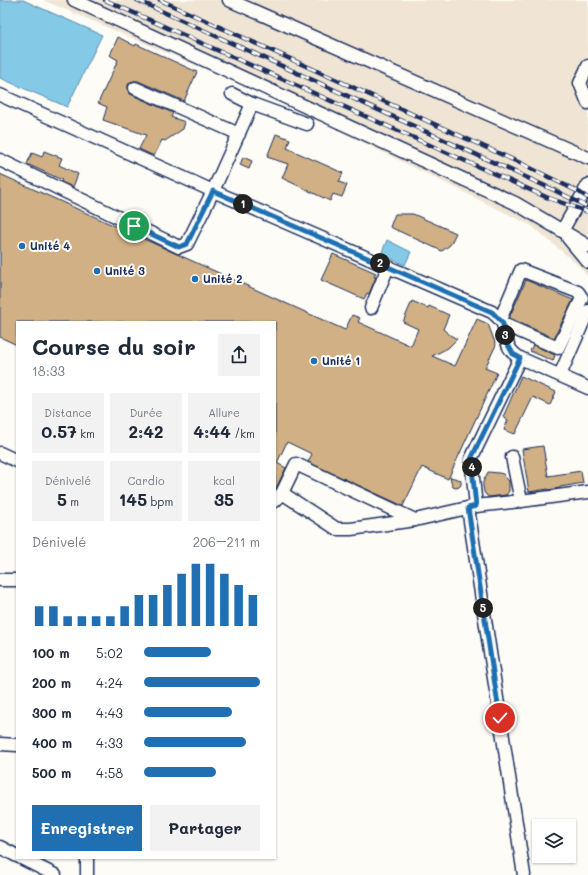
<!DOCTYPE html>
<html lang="fr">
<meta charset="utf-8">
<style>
:root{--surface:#fff;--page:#f2f2f3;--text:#1f2937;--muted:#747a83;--accent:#1f6fb2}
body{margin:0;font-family:Mali,sans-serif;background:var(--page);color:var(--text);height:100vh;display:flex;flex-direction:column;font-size:15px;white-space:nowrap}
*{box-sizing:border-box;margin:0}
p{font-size:13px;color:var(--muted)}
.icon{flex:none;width:22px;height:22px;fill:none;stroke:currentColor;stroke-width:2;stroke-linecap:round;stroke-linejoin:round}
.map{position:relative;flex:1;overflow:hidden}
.sheet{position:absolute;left:16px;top:321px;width:260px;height:538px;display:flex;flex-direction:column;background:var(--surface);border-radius:0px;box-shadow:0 1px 3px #0004}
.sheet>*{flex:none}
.buttons{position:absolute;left:532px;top:819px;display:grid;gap:8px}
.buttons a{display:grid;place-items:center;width:44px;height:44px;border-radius:0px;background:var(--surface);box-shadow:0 1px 3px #0004;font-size:20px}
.pin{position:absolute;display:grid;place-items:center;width:34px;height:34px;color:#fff;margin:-17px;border:2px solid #fff;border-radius:50%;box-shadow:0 1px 4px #0007}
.km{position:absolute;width:20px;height:20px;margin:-10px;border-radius:50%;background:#222;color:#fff;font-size:11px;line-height:20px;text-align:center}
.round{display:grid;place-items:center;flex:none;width:42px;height:42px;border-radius:0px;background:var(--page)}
.overview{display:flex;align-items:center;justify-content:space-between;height:68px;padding:0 16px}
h1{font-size:22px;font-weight:700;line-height:30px}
.stats{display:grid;grid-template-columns:repeat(3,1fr);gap:6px;height:68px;padding:4px 16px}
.stats div{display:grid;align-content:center;border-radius:0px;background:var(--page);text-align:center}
.stats b{font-size:17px;font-weight:700}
.stats small{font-size:11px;font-weight:400}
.stats p{font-size:11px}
.chart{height:112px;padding:8px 16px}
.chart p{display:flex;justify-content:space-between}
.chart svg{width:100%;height:72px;margin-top:4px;stroke:var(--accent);stroke-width:6}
.button{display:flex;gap:8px;margin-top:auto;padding:8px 16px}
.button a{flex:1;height:46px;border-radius:0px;background:var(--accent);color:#fff;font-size:16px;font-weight:700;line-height:46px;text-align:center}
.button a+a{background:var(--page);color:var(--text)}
ul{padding:0 16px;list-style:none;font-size:13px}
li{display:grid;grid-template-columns:64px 48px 1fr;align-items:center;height:30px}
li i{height:10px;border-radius:5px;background:var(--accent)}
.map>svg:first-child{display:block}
</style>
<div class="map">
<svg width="588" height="875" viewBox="0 0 588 875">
<rect width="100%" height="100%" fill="#fdfcf7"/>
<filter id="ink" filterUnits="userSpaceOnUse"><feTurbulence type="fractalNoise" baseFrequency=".025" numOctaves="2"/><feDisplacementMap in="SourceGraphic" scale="8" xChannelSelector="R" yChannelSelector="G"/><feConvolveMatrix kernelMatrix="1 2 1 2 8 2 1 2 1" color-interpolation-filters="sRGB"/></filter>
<g filter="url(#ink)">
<!-- built -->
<polygon fill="#f0e5d4" points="43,0 588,0 588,277 579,266 532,226 275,99"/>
<!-- water -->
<g fill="#84c9e5" stroke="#5a8baf">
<polygon points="0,0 23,0 102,35 67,107 0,78"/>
<polygon points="387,240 411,252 405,265 381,254"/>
</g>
<!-- building -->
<g fill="#d0b084" stroke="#1b2f5e">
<polygon points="118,37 135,46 136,44 197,72 184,101 138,81 134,81 130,82 128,85 128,89 129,93 132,95 173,113 171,117 185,122 183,129 165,141 162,140 154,156 139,149 146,135 103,120 107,107 98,103 118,60 111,56 110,55"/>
<polygon points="276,134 290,139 287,148 343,173 339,182 347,185 342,197 333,194 330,201 282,178 288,164 267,157"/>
<polygon points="44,151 62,158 59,165 78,174 73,187 61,182 62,180 27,164 32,153 42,157"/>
<polygon points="243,157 252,161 249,169 240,165"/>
<polygon points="0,174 345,330 352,315 360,318 358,322 411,346 418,329 403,322 412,301 428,308 429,306 449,315 443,329 450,335 457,339 448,348 432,356 455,366 477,319 488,324 496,345 485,368 497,373 448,479 422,467 403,506 308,462 312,454 287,442 277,463 286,468 275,490 275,322 17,322 17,345 0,337"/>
<polygon points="395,214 413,214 456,233 450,245 442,251 390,227"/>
<polygon points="333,254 376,273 374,277 376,277 369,294 367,293 364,299 321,280"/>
<polygon points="526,280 573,300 554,338 509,318"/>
<polygon points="533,345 555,355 553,361 530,351"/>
<polygon points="521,376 556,392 550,405 533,397 515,434 504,430 508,420 503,417"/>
<polygon points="543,446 548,476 581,471 583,483 560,487 560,488 548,490 548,489 529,492 522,449"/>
<polygon points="488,472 499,473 503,474 506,478 509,481 509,491 506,495 489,497 486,495 484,492 483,486 483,482"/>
<polygon points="450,477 458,479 460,480 461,481 461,485 459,487 456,488 453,487 452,485"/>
</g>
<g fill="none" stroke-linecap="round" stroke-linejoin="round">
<defs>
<g id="minor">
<polyline points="74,0 515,203 588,246"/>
<polyline points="229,0 588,158"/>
<polyline points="588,66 580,83 588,103"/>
<polyline points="135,88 239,134"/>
<polyline points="232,94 252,104"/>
<path d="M0,95l213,96 279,121c4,4 9,7 11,12 5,15 1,24 17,34l68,30"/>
<polyline points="0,160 179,247 187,244 213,191 252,104 307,124"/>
<polyline points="562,231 588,185"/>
<polyline points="568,238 588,262"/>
<polyline points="371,308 388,267"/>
<polyline points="500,320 521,270 578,292 582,298 558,348 503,324"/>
<polyline points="560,375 588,311"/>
<polyline points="0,453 17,461"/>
<polyline points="282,493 337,529 351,529 415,520"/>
<polyline points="275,501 282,493 296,464 415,520 476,506 471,459 520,358"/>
<polyline points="521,501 588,492"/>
<polyline points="476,506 521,501 512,457"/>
<polyline points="468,508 524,875"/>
<polyline points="0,580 17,580"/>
<polyline points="0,744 17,745"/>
<polyline points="0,847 17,856"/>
<polyline points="21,858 55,875"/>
<polyline points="87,875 87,858"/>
</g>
</defs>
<!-- minor casing -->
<use href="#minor" stroke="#1b2f5e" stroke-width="15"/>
<!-- minor -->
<use href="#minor" stroke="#fdfcf7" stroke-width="12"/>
<defs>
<g id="rail">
<polyline points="105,0 546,197 588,212"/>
<polyline points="137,0 554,190 586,206"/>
<polyline points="160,0 518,162 579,192 588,198"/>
</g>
</defs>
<!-- rail casing -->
<use href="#rail" stroke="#1b2f5e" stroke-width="4.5"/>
<!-- rail -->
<use href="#rail" stroke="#fdfcf7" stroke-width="3" stroke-dasharray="9" stroke-linecap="butt"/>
</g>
</g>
<g fill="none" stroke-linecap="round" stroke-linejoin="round" filter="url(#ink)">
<defs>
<polyline id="route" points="134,226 179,247 187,244 213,191 492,312 500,320 503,324 506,341 513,354 520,358 471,459 476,506 468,508 500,718"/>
</defs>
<!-- route casing -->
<use href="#route" stroke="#fff" stroke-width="8"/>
<!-- route -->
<use href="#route" stroke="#1f6fb2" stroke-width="5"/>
</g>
<!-- markers -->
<g fill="#1f6fb2" stroke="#fdfcf7" stroke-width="1.5">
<circle cx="22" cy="246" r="4"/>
<circle cx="97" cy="271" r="4"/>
<circle cx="195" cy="279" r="4"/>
<circle cx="314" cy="361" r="4"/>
</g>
<g text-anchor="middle" stroke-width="4" stroke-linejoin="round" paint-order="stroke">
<!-- poi labels -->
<g font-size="11" font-weight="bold" fill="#1b2f5e" stroke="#fdfcf7" text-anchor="start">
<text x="30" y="250">Unité 4</text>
<text x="105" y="275">Unité 3</text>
<text x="203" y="283">Unité 2</text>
<text x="322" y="365">Unité 1</text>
</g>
</g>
</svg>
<div class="buttons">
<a><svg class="icon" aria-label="layers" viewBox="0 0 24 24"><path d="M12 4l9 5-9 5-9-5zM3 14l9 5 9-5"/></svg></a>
</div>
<div class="pin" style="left:134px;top:226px;background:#1e9e55"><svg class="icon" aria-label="arrive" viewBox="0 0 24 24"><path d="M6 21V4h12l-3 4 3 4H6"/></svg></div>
<div class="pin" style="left:500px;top:718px;background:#d93025"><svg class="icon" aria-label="check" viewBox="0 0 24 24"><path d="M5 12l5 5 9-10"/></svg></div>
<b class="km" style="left:243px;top:204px">1</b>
<b class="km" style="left:380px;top:263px">2</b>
<b class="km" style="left:505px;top:335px">3</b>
<b class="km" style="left:472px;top:467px">4</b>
<b class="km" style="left:483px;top:608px">5</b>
<section class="sheet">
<div class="overview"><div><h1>Course du soir</h1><p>18:33</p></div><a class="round"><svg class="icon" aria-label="share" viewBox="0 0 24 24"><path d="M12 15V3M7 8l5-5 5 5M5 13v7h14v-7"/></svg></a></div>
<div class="stats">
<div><p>Distance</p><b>0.57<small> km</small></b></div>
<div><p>Durée</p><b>2:42</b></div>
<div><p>Allure</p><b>4:44<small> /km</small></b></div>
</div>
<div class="stats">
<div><p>Dénivelé</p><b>5<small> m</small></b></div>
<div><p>Cardio</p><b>145<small> bpm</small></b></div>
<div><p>kcal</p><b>35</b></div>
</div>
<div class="chart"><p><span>Dénivelé</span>206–211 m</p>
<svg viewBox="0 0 160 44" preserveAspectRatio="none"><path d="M5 44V32M15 44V32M25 44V38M35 44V38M45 44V38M55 44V38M65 44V32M75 44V25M85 44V25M95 44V19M105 44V12M115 44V6M125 44V6M135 44V12M145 44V19M155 44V25"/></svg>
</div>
<ul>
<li><b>100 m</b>5:02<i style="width:58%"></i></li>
<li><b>200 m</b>4:24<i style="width:100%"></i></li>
<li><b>300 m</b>4:43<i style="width:76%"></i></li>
<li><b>400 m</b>4:33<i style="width:88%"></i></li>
<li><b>500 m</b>4:58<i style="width:62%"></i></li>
</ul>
<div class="button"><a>Enregistrer</a><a>Partager</a></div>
</section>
</div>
